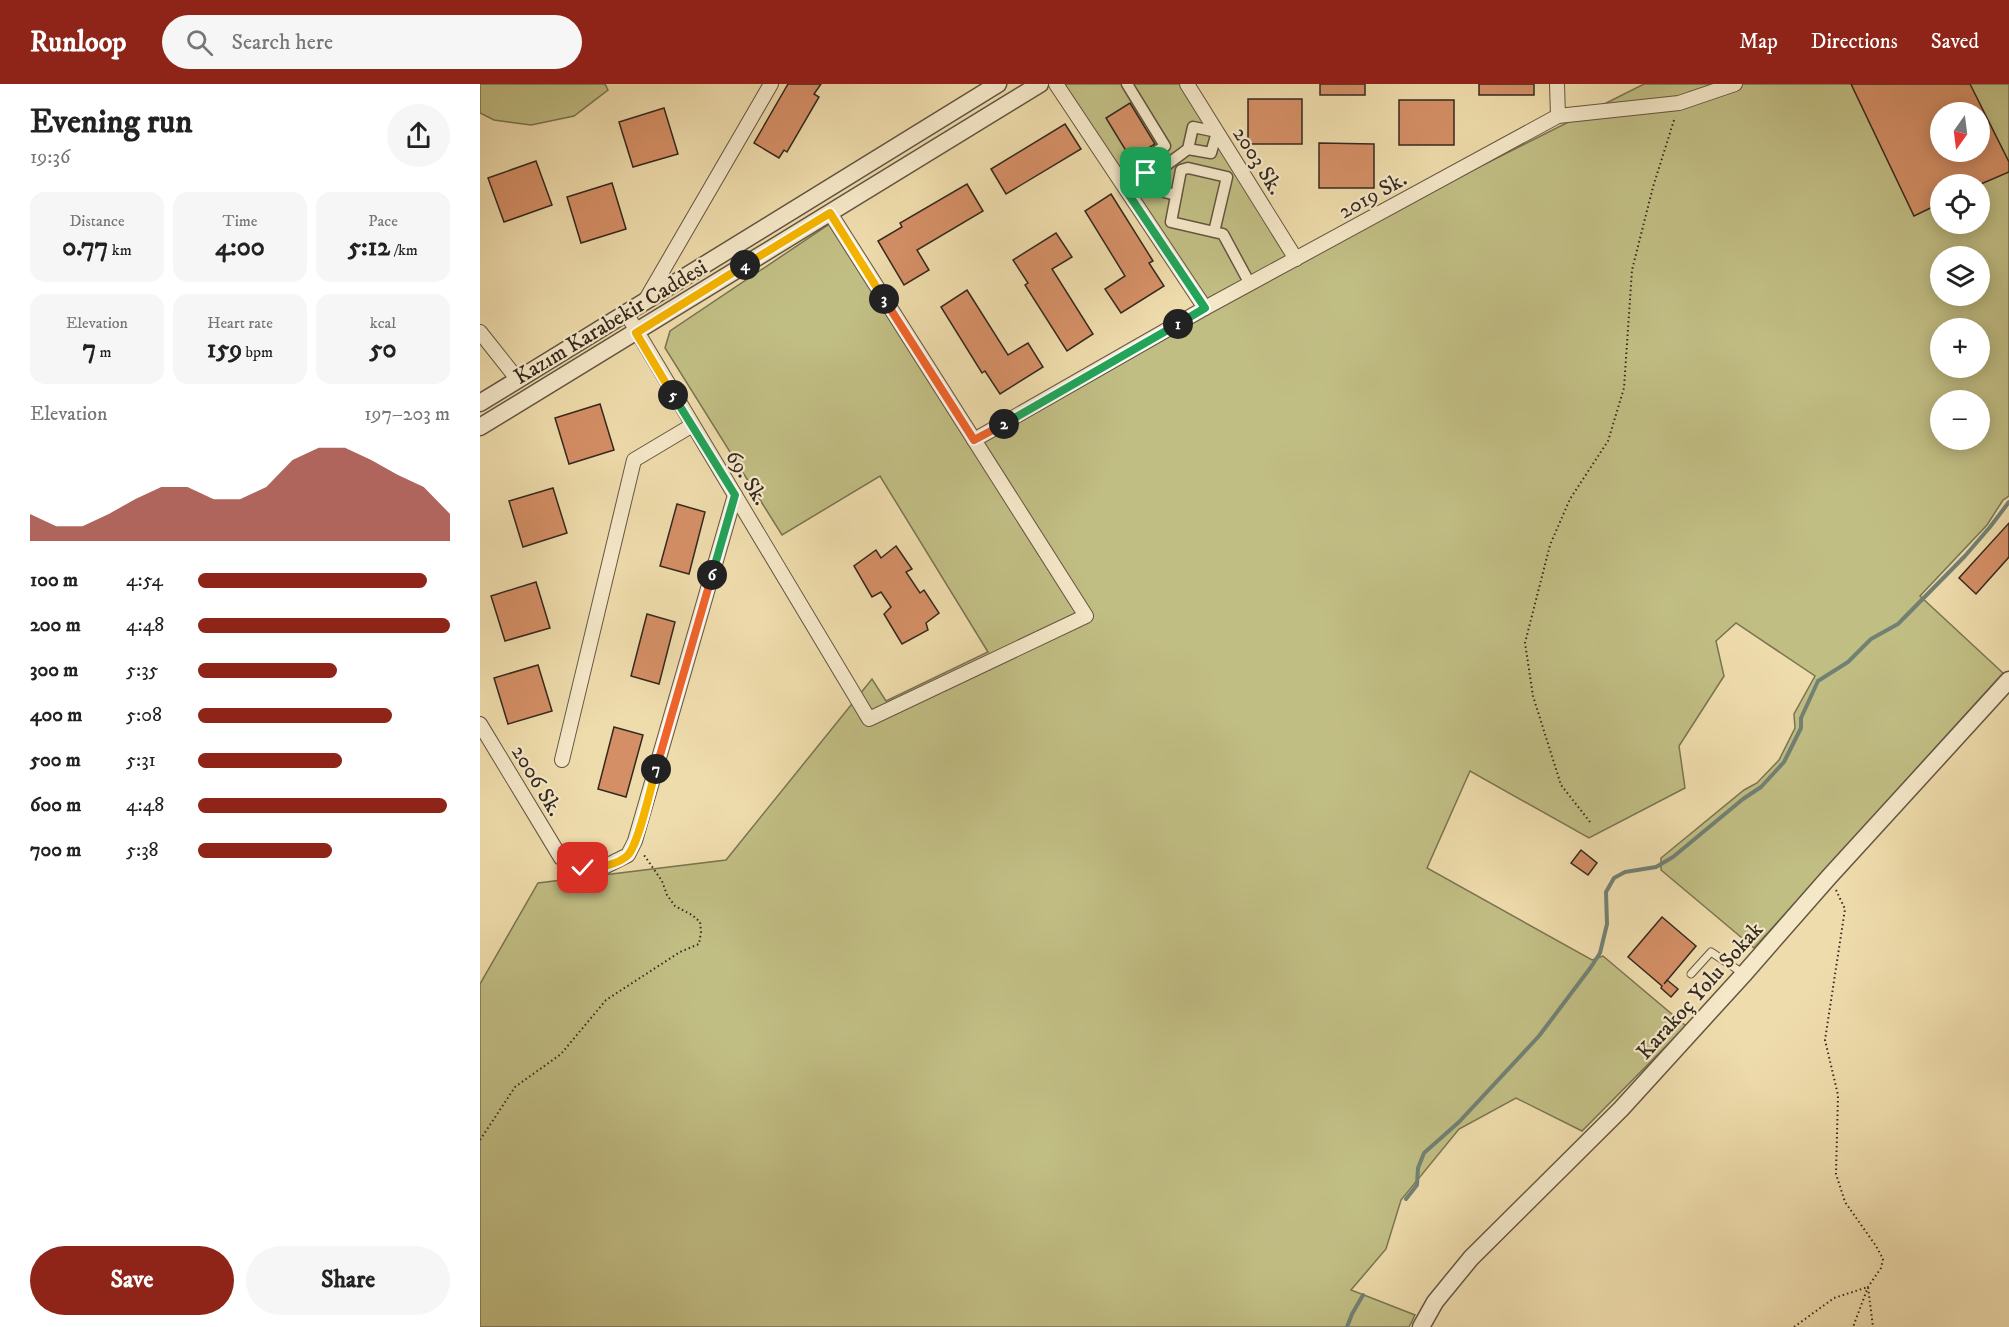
<!DOCTYPE html>
<meta charset="utf-8">
<style>
:root{--surface:#fff;--page:#f6f6f6;--text:#222;--muted:#767676;--accent:#8f2418}
body{margin:0;font-family:"IM FELL DW Pica",serif;background:var(--page);color:var(--text);height:100vh;display:flex;flex-direction:column;font-size:22px;white-space:nowrap}
*{box-sizing:border-box;margin:0}
p{font-size:20px;color:var(--muted)}
.icon{flex:none;width:33px;height:33px;fill:none;stroke:currentColor;stroke-width:2;stroke-linecap:round;stroke-linejoin:round}
.map{position:relative;flex:1;overflow:hidden}
.drawer{display:flex;flex-direction:column;background:var(--surface);width:480px}
.drawer>*{flex:none}
.needle{width:39px;rotate:194deg}
.controls{position:absolute;left:1450px;top:18px;display:grid;gap:12px}
.controls a{display:grid;place-items:center;width:60px;height:60px;border-radius:50%;background:var(--surface);box-shadow:0 3px 15px #0003;font-size:30px}
.pin{position:absolute;display:grid;place-items:center;width:51px;height:51px;color:#fff;margin:-26px;border-radius:12px;box-shadow:0 3px 9px #0006}
.km{position:absolute;width:30px;height:30px;margin:-15px;border-radius:50%;background:#222;color:#fff;font-size:16px;line-height:30px;text-align:center}
.round{display:grid;place-items:center;flex:none;width:63px;height:63px;border-radius:32px;background:var(--page)}
.head{display:flex;align-items:center;justify-content:space-between;height:102px;padding:0 30px}
h1{font-size:33px;font-weight:700;line-height:45px}
.figures{display:grid;grid-template-columns:repeat(3,1fr);gap:9px;height:102px;padding:6px 30px}
.figures div{display:grid;align-content:center;border-radius:15px;background:var(--page);text-align:center}
.figures b{font-size:26px;font-weight:700}
.figures small{font-size:16px;font-weight:400}
.figures p{font-size:16px}
.chart{height:168px;padding:12px 30px}
.chart p{display:flex;justify-content:space-between}
.chart svg{width:100%;height:108px;margin-top:6px;fill:var(--accent);opacity:.7}
.action{display:flex;gap:12px;margin-top:auto;padding:12px 30px}
.action a{flex:1;height:69px;border-radius:36px;background:var(--accent);color:#fff;font-size:24px;font-weight:700;line-height:69px;text-align:center}
.action a+a{background:var(--page);color:var(--text)}
ul{padding:0 30px;list-style:none;font-size:20px}
li{display:grid;grid-template-columns:96px 72px 1fr;align-items:center;height:45px}
li i{height:15px;border-radius:8px;background:var(--accent)}
header{display:flex;align-items:center;gap:36px;box-sizing:border-box;height:84px;padding:0 30px;background:var(--accent);color:#fff}
header strong{font-size:28px}
nav{display:flex;gap:33px;margin-inline-start:auto;font-size:21px}
.search{width:420px;height:54px;background:var(--page);display:flex;align-items:center;gap:15px;box-sizing:border-box;padding:0 21px;border-radius:33px;color:var(--muted);font-size:22px}
main{display:flex;flex:1;min-height:0}
.map>svg:first-child{display:block}
</style>
<header>
<strong>Runloop</strong>
<div class="search"><svg class="icon" aria-label="search" viewBox="0 0 24 24"><circle cx="10" cy="10" r="6"/><path d="M15 15l6 6"/></svg>Search here</div>
<nav><a>Map</a><a>Directions</a><a>Saved</a></nav>
</header>
<main>
<section class="drawer">
<div class="head"><div><h1>Evening run</h1><p>19:36</p></div><a class="round"><svg class="icon" aria-label="share" viewBox="0 0 24 24"><path d="M12 15V3M7 8l5-5 5 5M5 13v7h14v-7"/></svg></a></div>
<div class="figures">
<div><p>Distance</p><b>0.77<small> km</small></b></div>
<div><p>Time</p><b>4:00</b></div>
<div><p>Pace</p><b>5:12<small> /km</small></b></div>
</div>
<div class="figures">
<div><p>Elevation</p><b>7<small> m</small></b></div>
<div><p>Heart rate</p><b>159<small> bpm</small></b></div>
<div><p>kcal</p><b>50</b></div>
</div>
<div class="chart"><p><span>Elevation</span>197–203 m</p>
<svg viewBox="0 0 160 44" preserveAspectRatio="none"><path d="M0 44V33L10 38L20 38L30 33L40 27L50 22L60 22L70 27L80 27L90 22L100 11L110 6L120 6L130 11L140 17L150 22L160 33V44z"/></svg>
</div>
<ul>
<li><b>100 m</b>4:54<i style="width:91%"></i></li>
<li><b>200 m</b>4:48<i style="width:100%"></i></li>
<li><b>300 m</b>5:35<i style="width:55%"></i></li>
<li><b>400 m</b>5:08<i style="width:77%"></i></li>
<li><b>500 m</b>5:31<i style="width:57%"></i></li>
<li><b>600 m</b>4:48<i style="width:99%"></i></li>
<li><b>700 m</b>5:38<i style="width:53%"></i></li>
</ul>
<div class="action"><a>Save</a><a>Share</a></div>
</section>
<div class="map">
<svg width="1529" height="1243" viewBox="0 0 1529 1243">
<rect width="100%" height="100%" fill="#efdcac"/>
<filter id="stains"><feTurbulence type="fractalNoise" baseFrequency=".00333" numOctaves="4"/><feColorMatrix values="0 0 0 0 .2 0 0 0 0 .09 0 0 0 0 .02 0 0 0 .5 -.17"/></filter>
<radialGradient id="worn" r=".72"><stop offset=".6" stop-color="#630" stop-opacity="0"/><stop offset="1" stop-color="#630" stop-opacity=".3"/></radialGradient>
<!-- green -->
<g fill="#c1be84" stroke="#7a7452" stroke-width="1.5" fill-rule="evenodd">
<polygon points="0,0 125,0 128,6 94,32 51,41 14,36 0,29"/>
<path d="M576,0h138l102,175 348,-175h365v412l-6,4 -16,25 -67,71 83,77 -249,275 -93,-78v-12l83,-68 13,-7 22,-23 16,-32 -1,-14 21,-38 -79,-53 -20,18 8,35 -45,70 6,42 -96,50 -119,-67 -43,97 165,92 11,-4 83,70 -104,105 -66,-33 -57,31 -58,71 -15,49 -35,41 64,25 -6,12h-929v-343l58,-101 188,-23 146,-181 14,22 102,-49 -108,-176 -98,59 -117,-187 5,-17 164,-110 141,219 230,-132zM1461,28h39v40h-39zM1461,100h39v40h-39zM1461,172h39v40h-39zM1461,244h39v40h-39zM1461,316h39v40h-39z"/>
</g>
<g fill="none" stroke-linecap="round" stroke-linejoin="round">
<!-- stream -->
<g stroke="#718174" stroke-width="4">
<polyline points="926,1115 937,1101 938,1084 944,1069 979,1038 1059,952 1111,883 1120,869 1127,840 1126,808 1134,794 1145,788 1176,783 1193,773 1263,715 1281,703 1304,678 1321,644 1321,634 1338,597 1368,578 1391,555 1418,540 1485,472 1510,443 1529,418"/>
<polyline points="867,1243 872,1230 883,1211"/>
</g>
</g>
<!-- building -->
<g fill="#d58f66" stroke="#34291f" stroke-width="1.5" fill-rule="evenodd">
<polygon points="308,0 341,0 334,10 339,13 307,68 304,66 299,74 274,59"/>
<rect x="840" y="0" width="45" height="11"/>
<rect x="999" y="0" width="55" height="11"/>
<path d="M1371,0h119l39,78v10l-28,12h-40v19l-27,13zM1461,28h39v40h-39z"/>
<rect x="768" y="15" width="54" height="45"/>
<rect x="919" y="16" width="55" height="45"/>
<polygon points="650,19 675,60 651,75 626,34"/>
<polygon points="184,24 198,70 153,83 139,38"/>
<polygon points="585,40 601,65 526,110 511,85"/>
<polygon points="839,59 894,60 894,104 839,104"/>
<polygon points="56,77 72,121 24,138 8,94"/>
<polygon points="132,99 146,145 101,159 87,113"/>
<polygon points="487,100 503,127 437,166 449,186 424,201 398,157 422,143 420,139"/>
<polygon points="631,110 673,177 669,179 684,202 641,229 625,205 645,192 605,127"/>
<polygon points="576,149 592,173 572,185 613,250 587,267 545,201 548,199 533,176"/>
<polygon points="487,206 528,271 548,259 563,283 520,310 505,287 502,289 461,223"/>
<polygon points="120,320 134,366 89,380 75,334"/>
<polygon points="73,404 87,449 43,463 29,417"/>
<polygon points="197,420 225,428 209,490 180,482"/>
<polygon points="1529,439 1529,473 1496,510 1479,494"/>
<polygon points="416,462 432,485 426,488 440,509 444,506 459,529 446,539 448,546 422,560 404,530 411,523 401,508 392,513 374,482 396,466 401,474"/>
<polygon points="56,498 70,544 25,557 11,512"/>
<polygon points="167,530 195,538 179,600 151,592"/>
<polygon points="58,581 72,627 28,640 14,594"/>
<polygon points="134,643 163,651 146,713 118,705"/>
<polygon points="1101,766 1117,779 1108,791 1091,779"/>
<polygon points="1182,833 1216,862 1184,900 1187,896 1198,905 1191,913 1181,904 1182,902 1148,873"/>
</g>
<g fill="none" stroke-linecap="round" stroke-linejoin="round">
<defs>
<polyline id="service" points="1211,890 1231,868 1264,890"/>
<g id="pedestrian">
<polyline points="647,0 685,62 660,79 676,106 696,111"/>
<polyline points="669,94 708,65 731,69 737,48 713,43 708,65"/>
<polyline points="645,105 666,89"/>
<polyline points="734,148 747,93 708,84 701,86 691,138 743,150 770,200"/>
</g>
<g id="minor">
<polyline points="576,0 725,224"/>
<polyline points="707,0 816,175"/>
<polyline points="1077,0 1078,32"/>
<polyline points="165,217 291,0"/>
<polyline points="146,229 389,635 606,532 350,129"/>
<polyline points="0,248 38,296"/>
<polyline points="494,356 725,224 1078,32 1199,19 1255,0"/>
<polyline points="0,640 81,774 103,784 126,782 148,771 155,757 255,411"/>
<polyline points="82,676 154,376 211,342"/>
</g>
<g id="tertiary">
<polyline points="0,319 518,0"/>
<polyline points="0,343 560,0"/>
<polyline points="941,1243 955,1218 991,1174 1141,1025 1264,890 1349,793 1529,596"/>
</g>
</defs>
<!-- service casing -->
<use href="#service" stroke="#635642" stroke-width="9"/>
<!-- pedestrian casing -->
<use href="#pedestrian" stroke="#635642" stroke-width="13"/>
<!-- minor casing -->
<use href="#minor" stroke="#635642" stroke-width="16"/>
<!-- tertiary casing -->
<use href="#tertiary" stroke="#635642" stroke-width="19"/>
<!-- path -->
<g stroke="#34291f" stroke-width="2" stroke-dasharray="1.5 3" stroke-linecap="butt">
<polyline points="1110,738 1081,701 1053,612 1045,559 1070,461 1090,415 1128,357 1144,304 1152,186 1173,103 1195,33"/>
<polyline points="1356,806 1365,825 1345,956 1358,1011 1356,1090 1365,1118 1396,1162 1403,1175 1401,1184 1388,1203 1373,1243"/>
<polyline points="0,1056 35,1003 81,970 126,916 200,868 219,860 221,848 220,838 212,831 195,822 187,811 182,797 164,771"/>
<polyline points="1314,1243 1354,1214 1388,1203 1393,1243"/>
</g>
<!-- service -->
<use href="#service" stroke="#f5e8c9" stroke-width="7"/>
<!-- pedestrian -->
<use href="#pedestrian" stroke="#f5e8c9" stroke-width="10"/>
<!-- minor -->
<use href="#minor" stroke="#f5e8c9" stroke-width="14"/>
<!-- tertiary -->
<use href="#tertiary" stroke="#f5e8c9" stroke-width="16"/>
</g>
<g fill="none" stroke-linecap="round" stroke-linejoin="round">
<defs>
<polyline id="split-1" points="666,89 645,105 725,224 698,240"/>
<polyline id="split-2" points="524,340 698,240"/>
<polyline id="split-3" points="404,215 494,356 524,340"/>
<polyline id="split-4" points="265,181 350,129 404,215"/>
<polyline id="split-5" points="193,311 156,249 265,181"/>
<polyline id="split-6" points="193,311 255,411 232,491"/>
<polyline id="split-7" points="176,685 232,491"/>
<path id="split-8" d="M103,784c14,-1 34,-2 45,-13 11,-12 23,-69 28,-86"/>
</defs>
<!-- split-1 casing -->
<use href="#split-1" stroke="#fff" stroke-width="12"/>
<!-- split-2 casing -->
<use href="#split-2" stroke="#fff" stroke-width="12"/>
<!-- split-3 casing -->
<use href="#split-3" stroke="#fff" stroke-width="12"/>
<!-- split-4 casing -->
<use href="#split-4" stroke="#fff" stroke-width="12"/>
<!-- split-5 casing -->
<use href="#split-5" stroke="#fff" stroke-width="12"/>
<!-- split-6 casing -->
<use href="#split-6" stroke="#fff" stroke-width="12"/>
<!-- split-7 casing -->
<use href="#split-7" stroke="#fff" stroke-width="12"/>
<!-- split-8 casing -->
<use href="#split-8" stroke="#fff" stroke-width="12"/>
<!-- split-1 -->
<use href="#split-1" stroke="#22a559" stroke-width="8"/>
<!-- split-2 -->
<use href="#split-2" stroke="#22a559" stroke-width="8"/>
<!-- split-3 -->
<use href="#split-3" stroke="#f0652b" stroke-width="8"/>
<!-- split-4 -->
<use href="#split-4" stroke="#f5b400" stroke-width="8"/>
<!-- split-5 -->
<use href="#split-5" stroke="#f5b400" stroke-width="8"/>
<!-- split-6 -->
<use href="#split-6" stroke="#22a559" stroke-width="8"/>
<!-- split-7 -->
<use href="#split-7" stroke="#f0652b" stroke-width="8"/>
<!-- split-8 -->
<use href="#split-8" stroke="#f5b400" stroke-width="8"/>
</g>
<g text-anchor="middle" stroke-width="4.5" stroke-linejoin="round" paint-order="stroke">
<!-- street labels -->
<g font-size="22" fill="#34291f" stroke="#f5e8c9">
<text transform="translate(779 76) rotate(58)" y="8">2003 Sk.</text>
<text transform="translate(892 110) rotate(-29)" y="8">2019 Sk.</text>
<text transform="translate(130 237) rotate(-31)" y="8">Kazım Karabekir Caddesi</text>
<text transform="translate(268 393) rotate(58)" y="8">69. Sk.</text>
<text transform="translate(58 696) rotate(59)" y="8">2006 Sk.</text>
<text transform="translate(1219 906) rotate(-48)" y="8">Karakoç Yolu Sokak</text>
</g>
</g>
<rect width="100%" height="100%" filter="url(#stains)"/>
<rect width="100%" height="100%" fill="url(#worn)"/>
</svg>
<div class="controls">
<a><svg class="needle" viewBox="-14 -14 28 28"><path d="M0-13l5 13h-10z" fill="#e53935"/><path d="M0 13l5-13h-10z" fill="#767676"/></svg></a>
<a><svg class="icon" aria-label="locate" viewBox="0 0 24 24"><circle cx="12" cy="12" r="6"/><path d="M12 2v4M12 18v4M2 12h4M18 12h4"/></svg></a>
<a><svg class="icon" aria-label="layers" viewBox="0 0 24 24"><path d="M12 4l9 5-9 5-9-5zM3 14l9 5 9-5"/></svg></a>
<a>+</a>
<a>−</a>
</div>
<div class="pin" style="left:666px;top:89px;background:#1e9e55"><svg class="icon" aria-label="arrive" viewBox="0 0 24 24"><path d="M6 21V4h12l-3 4 3 4H6"/></svg></div>
<div class="pin" style="left:103px;top:784px;background:#d93025"><svg class="icon" aria-label="check" viewBox="0 0 24 24"><path d="M5 12l5 5 9-10"/></svg></div>
<b class="km" style="left:698px;top:240px">1</b>
<b class="km" style="left:524px;top:340px">2</b>
<b class="km" style="left:404px;top:215px">3</b>
<b class="km" style="left:265px;top:181px">4</b>
<b class="km" style="left:193px;top:311px">5</b>
<b class="km" style="left:232px;top:491px">6</b>
<b class="km" style="left:176px;top:685px">7</b>
</div>
</main>
